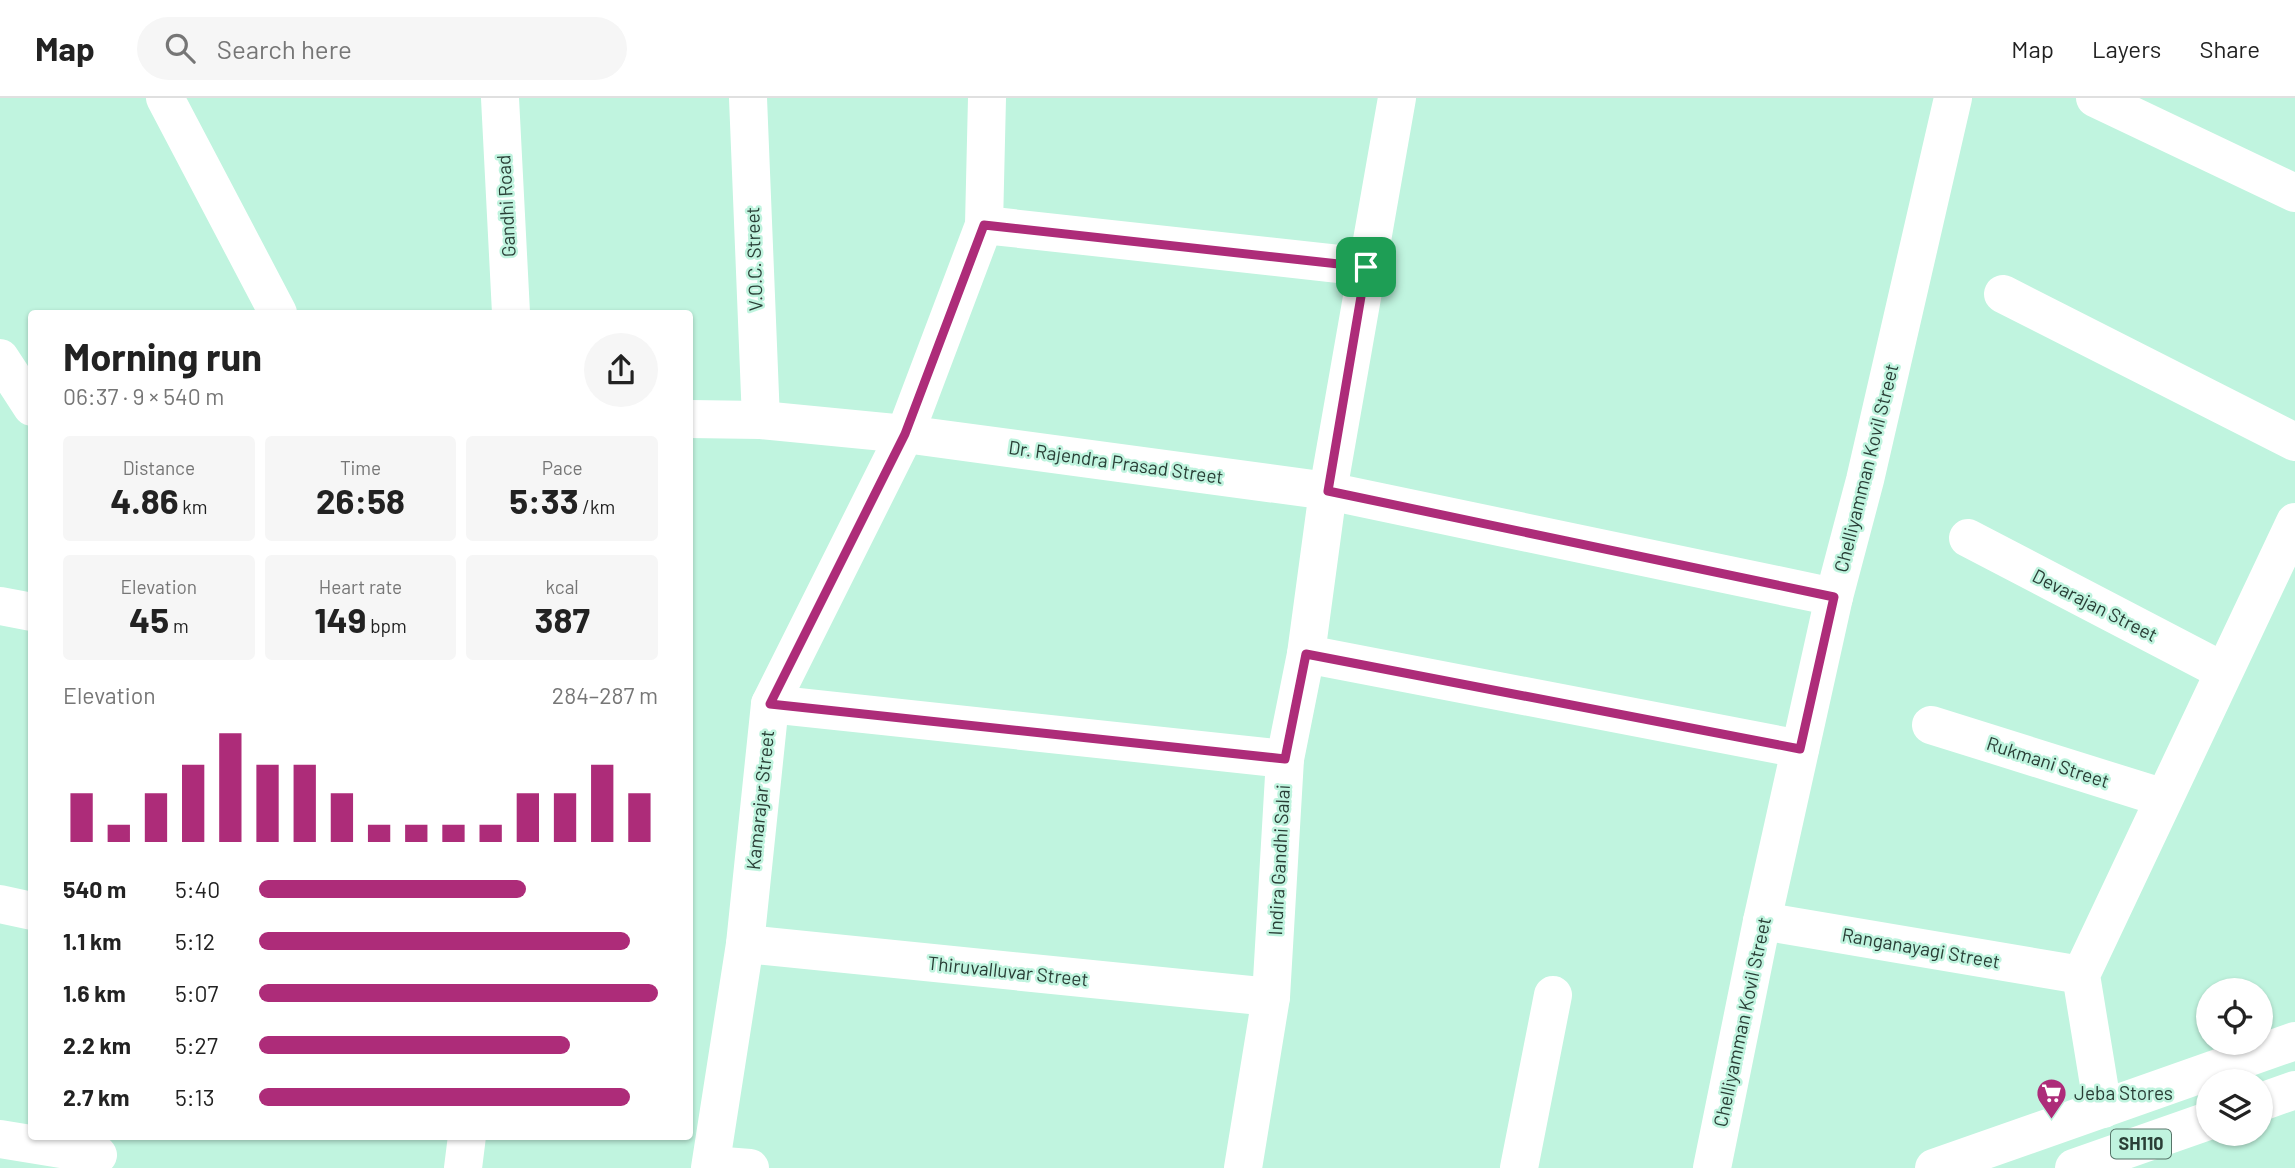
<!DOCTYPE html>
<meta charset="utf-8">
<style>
:root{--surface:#fff;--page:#f6f6f6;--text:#222;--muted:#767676;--line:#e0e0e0;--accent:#ad2c79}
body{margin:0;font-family:Barlow,sans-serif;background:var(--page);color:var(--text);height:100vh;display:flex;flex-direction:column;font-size:26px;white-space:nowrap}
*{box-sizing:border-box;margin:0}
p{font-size:23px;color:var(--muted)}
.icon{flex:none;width:38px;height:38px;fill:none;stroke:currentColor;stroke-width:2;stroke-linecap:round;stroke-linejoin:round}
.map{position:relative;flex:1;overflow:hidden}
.panel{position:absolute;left:28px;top:212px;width:665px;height:830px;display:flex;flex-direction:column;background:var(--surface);border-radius:7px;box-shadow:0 2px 5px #0004}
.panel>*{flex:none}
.controls{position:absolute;left:2196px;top:880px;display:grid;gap:14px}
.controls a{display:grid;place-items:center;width:77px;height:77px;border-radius:50%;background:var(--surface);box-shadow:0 2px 5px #0004;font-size:35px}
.pin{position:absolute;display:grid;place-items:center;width:60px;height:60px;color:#fff;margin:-30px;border-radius:14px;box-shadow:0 4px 10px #0006}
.round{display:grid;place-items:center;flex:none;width:74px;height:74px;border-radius:37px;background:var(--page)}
.head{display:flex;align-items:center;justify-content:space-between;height:119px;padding:0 35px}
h1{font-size:38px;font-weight:700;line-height:52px}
.metrics{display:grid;grid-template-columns:repeat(3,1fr);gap:10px;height:119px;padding:7px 35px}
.metrics div{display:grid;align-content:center;border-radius:7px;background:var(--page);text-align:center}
.metrics b{font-size:35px;font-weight:700}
.metrics small{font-size:19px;font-weight:400}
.metrics p{font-size:19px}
.chart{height:196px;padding:14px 35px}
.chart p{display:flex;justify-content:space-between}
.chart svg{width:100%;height:126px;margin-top:7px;stroke:var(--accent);stroke-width:6}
ul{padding:0 35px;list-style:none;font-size:23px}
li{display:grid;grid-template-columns:112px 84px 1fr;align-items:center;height:52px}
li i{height:18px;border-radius:9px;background:var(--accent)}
header{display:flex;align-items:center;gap:42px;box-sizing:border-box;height:98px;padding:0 35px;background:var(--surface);border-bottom:2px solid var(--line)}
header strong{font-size:33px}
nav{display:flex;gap:38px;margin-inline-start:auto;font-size:24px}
.search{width:490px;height:63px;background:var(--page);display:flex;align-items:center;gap:18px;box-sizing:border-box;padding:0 24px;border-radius:38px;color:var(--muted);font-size:26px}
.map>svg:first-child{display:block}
</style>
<header>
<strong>Map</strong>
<div class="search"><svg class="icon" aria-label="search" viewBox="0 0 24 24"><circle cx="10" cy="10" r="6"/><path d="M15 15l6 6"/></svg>Search here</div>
<nav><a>Map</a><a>Layers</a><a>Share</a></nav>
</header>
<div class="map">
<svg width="2295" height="1070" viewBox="0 0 2295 1070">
<rect width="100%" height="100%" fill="#c0f4df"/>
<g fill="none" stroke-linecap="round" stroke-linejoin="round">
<!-- minor -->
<g stroke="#fff" stroke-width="38">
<polyline points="165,0 278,215"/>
<polyline points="500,0 511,215"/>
<polyline points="748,0 761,322"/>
<polyline points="2095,0 2295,95"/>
<polyline points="984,127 1366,169"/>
<polyline points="2003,196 2295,344"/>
<polyline points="0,260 32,309"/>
<polyline points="690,321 761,322 905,336 1328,393 1834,499"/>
<polyline points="1968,440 2223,573"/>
<polyline points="0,508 32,514"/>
<polyline points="1306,556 1800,651"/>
<polyline points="770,606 1285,661"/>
<polyline points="1931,627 2164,700"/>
<polyline points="0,806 32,813"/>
<polyline points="1762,823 2081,877"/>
<polyline points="745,846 1271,899"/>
<polyline points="2103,1011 2081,877 2295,424"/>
<polyline points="0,1041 98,1057"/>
<polyline points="711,1067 750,1070"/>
<polyline points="463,1070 467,1038"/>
<polyline points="710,1070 745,846 770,606 905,336 984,127 987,0"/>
<polyline points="1243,1070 1271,899 1285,661 1306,556 1328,393 1397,0"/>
<polyline points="1519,1070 1553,897"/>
<polyline points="1712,1070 1762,823 1834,499 1865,382 1953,0"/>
</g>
<!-- major -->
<g stroke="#fff" stroke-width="38">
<polyline points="2261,1004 2295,992"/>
<polyline points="1934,1070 2295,943"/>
<polyline points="2074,1070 2208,1023"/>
</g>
</g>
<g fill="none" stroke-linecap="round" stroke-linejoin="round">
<defs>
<polygon id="route" points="984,127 1366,169 1328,393 1834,499 1800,651 1306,556 1285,661 770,606 905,336"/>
</defs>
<!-- route casing -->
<use href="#route" stroke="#fff" stroke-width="14"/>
<!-- route -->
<use href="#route" stroke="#ad2c79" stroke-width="9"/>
</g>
<!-- icons -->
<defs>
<symbol id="supermarket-pin" viewBox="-11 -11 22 30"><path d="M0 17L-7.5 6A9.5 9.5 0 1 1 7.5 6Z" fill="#ad2c79" stroke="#c0f4df"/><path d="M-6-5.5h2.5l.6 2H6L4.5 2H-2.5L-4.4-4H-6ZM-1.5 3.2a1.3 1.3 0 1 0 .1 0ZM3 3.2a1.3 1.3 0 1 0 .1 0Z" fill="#fff"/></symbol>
</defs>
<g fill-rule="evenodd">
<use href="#supermarket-pin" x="2034" y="978" width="35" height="47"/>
</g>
<g text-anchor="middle" stroke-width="5" stroke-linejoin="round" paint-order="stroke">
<!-- shield labels -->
<rect fill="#c0f4df" stroke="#567569" stroke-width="2" x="2111" y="1031.5" width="60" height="29" rx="5"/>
<g font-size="18" font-weight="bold" fill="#293e36">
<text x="2141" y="1052">SH110</text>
</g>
<!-- street labels -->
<g font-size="19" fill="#293e36" stroke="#c0f4df">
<text transform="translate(506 108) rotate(-93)" y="7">Gandhi Road</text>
<text transform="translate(754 161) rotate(-92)" y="7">V.O.C. Street</text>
<text transform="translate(1116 364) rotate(8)" y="7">Dr. Rajendra Prasad Street</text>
<text transform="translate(1866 370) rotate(-76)" y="7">Chelliyamman Kovil Street</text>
<text transform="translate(2095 507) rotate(27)" y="7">Devarajan Street</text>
<text transform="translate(2048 664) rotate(18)" y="7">Rukmani Street</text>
<text transform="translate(760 702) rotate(-84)" y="7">Kamarajar Street</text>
<text transform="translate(1279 762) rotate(-87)" y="7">Indira Gandhi Salai</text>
<text transform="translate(1921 850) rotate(10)" y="7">Ranganayagi Street</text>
<text transform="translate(1008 873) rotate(6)" y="7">Thiruvalluvar Street</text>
<text transform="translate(1742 924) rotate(-78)" y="7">Chelliyamman Kovil Street</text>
</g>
<!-- poi labels -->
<g font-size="19" fill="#293e36" stroke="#c0f4df" text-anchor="start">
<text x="2074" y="1002">Jeba Stores</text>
</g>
</g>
</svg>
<div class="controls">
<a><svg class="icon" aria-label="locate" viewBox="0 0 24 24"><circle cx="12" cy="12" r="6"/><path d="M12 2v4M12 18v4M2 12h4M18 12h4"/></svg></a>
<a><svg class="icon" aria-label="layers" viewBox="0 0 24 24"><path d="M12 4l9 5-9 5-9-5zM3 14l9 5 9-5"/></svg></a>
</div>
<div class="pin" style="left:1366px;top:169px;background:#1e9e55"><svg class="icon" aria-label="arrive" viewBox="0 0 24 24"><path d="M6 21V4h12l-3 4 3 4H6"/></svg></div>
<section class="panel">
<div class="head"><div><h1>Morning run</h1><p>06:37 · 9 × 540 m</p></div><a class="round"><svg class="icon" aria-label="share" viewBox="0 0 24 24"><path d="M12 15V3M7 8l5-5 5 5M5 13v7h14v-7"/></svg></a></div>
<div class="metrics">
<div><p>Distance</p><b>4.86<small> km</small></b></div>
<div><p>Time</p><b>26:58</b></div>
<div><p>Pace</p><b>5:33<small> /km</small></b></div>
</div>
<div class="metrics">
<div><p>Elevation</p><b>45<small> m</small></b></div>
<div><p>Heart rate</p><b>149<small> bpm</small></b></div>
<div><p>kcal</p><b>387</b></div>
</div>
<div class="chart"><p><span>Elevation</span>284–287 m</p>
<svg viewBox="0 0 160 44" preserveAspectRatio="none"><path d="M5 44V27M15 44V38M25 44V27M35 44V17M45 44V6M55 44V17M65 44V17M75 44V27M85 44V38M95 44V38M105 44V38M115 44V38M125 44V27M135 44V27M145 44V17M155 44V27"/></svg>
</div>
<ul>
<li><b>540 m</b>5:40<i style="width:67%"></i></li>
<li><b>1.1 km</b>5:12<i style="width:93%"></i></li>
<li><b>1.6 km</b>5:07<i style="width:100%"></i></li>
<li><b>2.2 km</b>5:27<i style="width:78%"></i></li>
<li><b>2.7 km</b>5:13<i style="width:93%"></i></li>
</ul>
</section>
</div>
